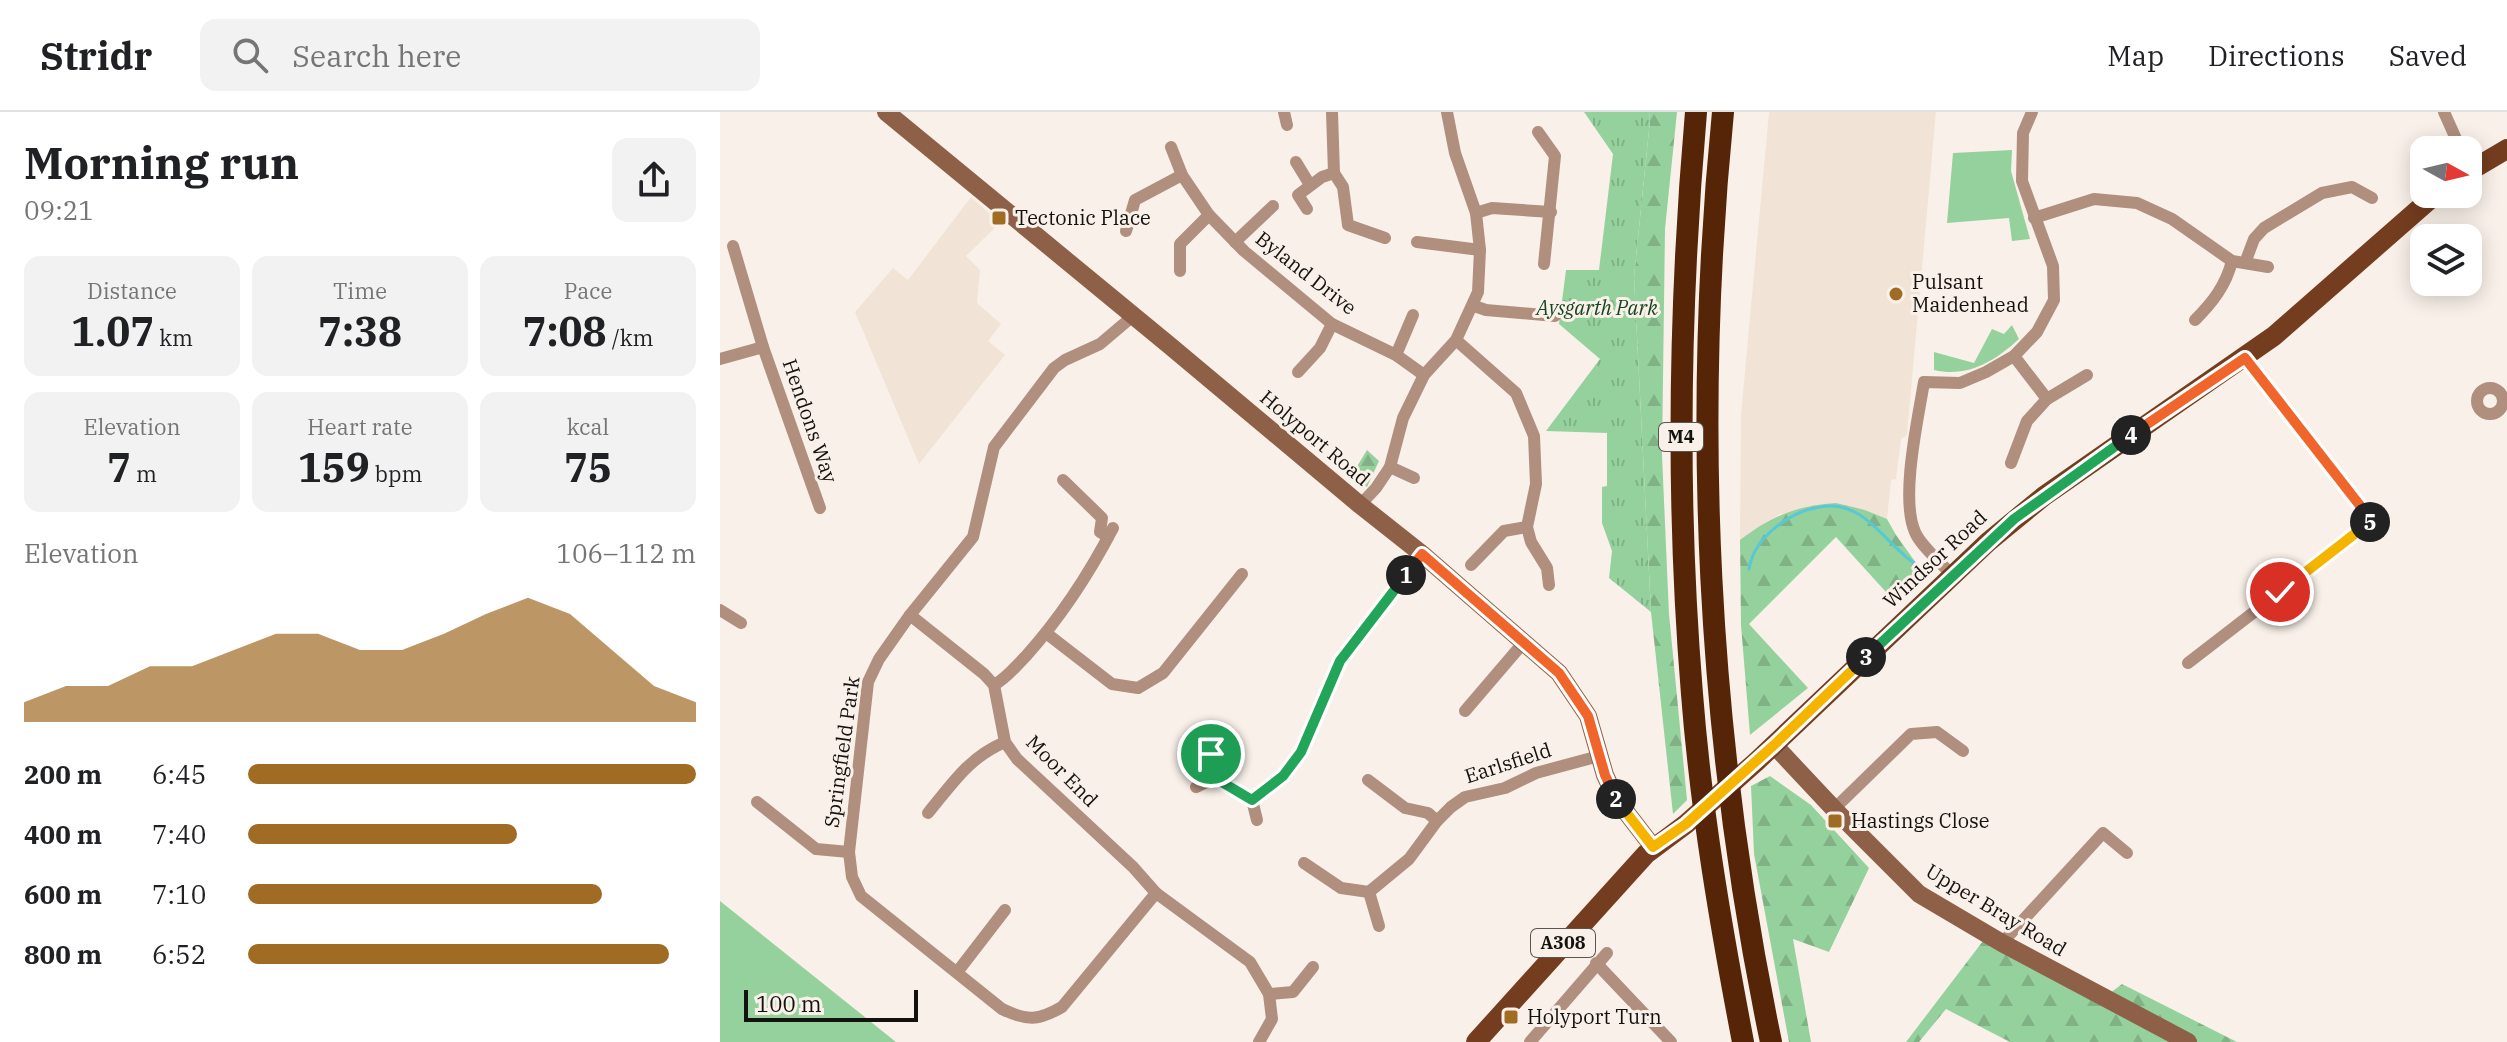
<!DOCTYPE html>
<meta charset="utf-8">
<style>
:root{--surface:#fff;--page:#f2f2f2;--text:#202124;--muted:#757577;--line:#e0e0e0;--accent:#a06c24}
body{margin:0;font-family:"IBM Plex Serif",serif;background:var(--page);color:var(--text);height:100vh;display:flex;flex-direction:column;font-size:30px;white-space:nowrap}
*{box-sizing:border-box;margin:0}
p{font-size:26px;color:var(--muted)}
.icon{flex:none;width:44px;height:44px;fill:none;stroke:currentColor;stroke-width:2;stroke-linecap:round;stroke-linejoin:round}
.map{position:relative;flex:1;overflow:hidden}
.side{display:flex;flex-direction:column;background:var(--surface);width:720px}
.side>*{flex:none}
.needle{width:52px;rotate:98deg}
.controls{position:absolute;left:1690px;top:24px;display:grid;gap:16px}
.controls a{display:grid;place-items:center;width:72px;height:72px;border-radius:16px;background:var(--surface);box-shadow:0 4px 20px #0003;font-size:40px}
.scale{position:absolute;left:24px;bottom:20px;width:174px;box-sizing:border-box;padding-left:8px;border:4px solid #14120f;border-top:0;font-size:22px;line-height:28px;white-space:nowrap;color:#14120f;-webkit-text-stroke:6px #f9f1e9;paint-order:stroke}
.pin{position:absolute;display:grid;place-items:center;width:68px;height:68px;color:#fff;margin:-34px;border:4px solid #fff;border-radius:50%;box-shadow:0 2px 8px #0007}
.km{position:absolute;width:40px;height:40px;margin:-20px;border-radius:50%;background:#222;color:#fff;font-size:22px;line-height:40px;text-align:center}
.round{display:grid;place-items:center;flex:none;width:84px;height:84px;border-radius:16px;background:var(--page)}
.headline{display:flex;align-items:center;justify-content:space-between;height:136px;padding:0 24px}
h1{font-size:44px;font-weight:700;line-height:60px}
.stats{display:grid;grid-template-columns:repeat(3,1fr);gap:12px;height:136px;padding:8px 24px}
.stats div{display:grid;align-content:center;border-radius:16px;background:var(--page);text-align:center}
.stats b{font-size:40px;font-weight:700}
.stats small{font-size:22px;font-weight:400}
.stats p{font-size:22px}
.chart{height:224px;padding:16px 24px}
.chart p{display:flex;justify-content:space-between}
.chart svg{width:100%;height:144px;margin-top:8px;fill:var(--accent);opacity:.7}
ul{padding:0 24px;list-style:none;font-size:26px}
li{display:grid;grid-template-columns:128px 96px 1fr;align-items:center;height:60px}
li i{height:20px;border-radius:10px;background:var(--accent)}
header{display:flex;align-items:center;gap:48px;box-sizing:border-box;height:112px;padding:0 40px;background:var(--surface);border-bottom:2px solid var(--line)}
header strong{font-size:38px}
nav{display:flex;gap:44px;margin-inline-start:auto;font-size:28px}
.search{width:560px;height:72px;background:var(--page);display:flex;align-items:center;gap:20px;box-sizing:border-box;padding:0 28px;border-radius:16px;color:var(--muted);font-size:30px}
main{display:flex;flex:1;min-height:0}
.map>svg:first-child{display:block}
</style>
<header>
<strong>Stridr</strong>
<div class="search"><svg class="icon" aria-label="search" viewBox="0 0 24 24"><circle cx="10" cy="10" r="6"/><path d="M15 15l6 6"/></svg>Search here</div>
<nav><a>Map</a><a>Directions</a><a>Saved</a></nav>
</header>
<main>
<section class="side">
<div class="headline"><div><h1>Morning run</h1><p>09:21</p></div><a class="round"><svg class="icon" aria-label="share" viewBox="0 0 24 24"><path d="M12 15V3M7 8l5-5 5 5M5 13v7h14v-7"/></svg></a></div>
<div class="stats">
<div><p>Distance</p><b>1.07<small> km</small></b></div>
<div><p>Time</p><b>7:38</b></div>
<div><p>Pace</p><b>7:08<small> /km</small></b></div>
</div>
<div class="stats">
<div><p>Elevation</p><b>7<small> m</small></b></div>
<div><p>Heart rate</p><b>159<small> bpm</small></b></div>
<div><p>kcal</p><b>75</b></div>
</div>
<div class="chart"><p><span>Elevation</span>106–112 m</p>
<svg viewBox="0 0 160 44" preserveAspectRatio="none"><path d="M0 44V38L10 33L20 33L30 27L40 27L50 22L60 17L70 17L80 22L90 22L100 17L110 11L120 6L130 11L140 22L150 33L160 38V44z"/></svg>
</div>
<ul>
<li><b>200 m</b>6:45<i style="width:100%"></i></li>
<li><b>400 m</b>7:40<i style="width:60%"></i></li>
<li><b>600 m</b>7:10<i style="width:79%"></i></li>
<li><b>800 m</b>6:52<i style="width:94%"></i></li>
</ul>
</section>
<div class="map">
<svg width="1787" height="930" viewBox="0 0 1787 930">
<defs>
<pattern id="forest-firs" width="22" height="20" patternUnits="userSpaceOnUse" patternTransform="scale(2)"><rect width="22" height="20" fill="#95d19d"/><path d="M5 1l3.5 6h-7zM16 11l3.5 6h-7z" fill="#80b286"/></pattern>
<pattern id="park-tufts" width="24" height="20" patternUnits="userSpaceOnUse" patternTransform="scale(2)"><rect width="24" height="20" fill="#95d19d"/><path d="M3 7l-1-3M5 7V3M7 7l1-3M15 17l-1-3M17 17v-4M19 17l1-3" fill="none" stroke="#80b286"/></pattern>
</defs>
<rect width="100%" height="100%" fill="#f9f1e9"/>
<!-- built -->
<g fill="#f1e4d7">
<polygon points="1049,0 1216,0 1187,323 1181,327 1176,367 1171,368 1167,407 1145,398 1060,402 1020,428 1021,302"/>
<polygon points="251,85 280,111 246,144 260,158 257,191 281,212 268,229 285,243 199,352 135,200 173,156 188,168"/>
</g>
<!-- grass -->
<g fill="#95d19d">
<polygon points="1292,38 1291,59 1310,127 1292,129 1289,106 1227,111 1233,41"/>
<path d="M1292,213l7,14c-24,22 -51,39 -85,31v-18l40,11 18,-34 12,5z"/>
<polygon points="0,789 176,930 0,930"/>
</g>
<!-- forest -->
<g fill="url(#forest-firs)">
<polygon points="929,0 957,0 945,117 942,343 949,502 967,688 953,702 931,500 914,165 930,8"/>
<polygon points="647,338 659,349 647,375 630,366"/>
<path d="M1116,391l29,7 22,9 9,16 28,39 -29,28 -59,-65 -87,87 59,64 -58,47 -9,-110 -1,-85c32,-24 55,-34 96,-37z"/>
<polygon points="1050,664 1091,693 1149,756 1109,840 1073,827 1091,930 1069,930 1034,742 1031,674"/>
<polygon points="1263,829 1377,891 1402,872 1517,930 1290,930 1226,897 1199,930 1186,930"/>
</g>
<!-- park -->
<polygon fill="url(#park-tufts)" points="864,0 929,0 930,8 914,165 931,500 889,466 892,439 882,411 882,375 887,374 887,321 826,319 880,247 839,212 846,158 879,158 893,42"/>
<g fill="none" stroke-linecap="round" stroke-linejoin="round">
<!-- stream -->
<path stroke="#58c8d7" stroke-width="3" d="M1029,457c3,-19 16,-34 31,-45 12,-9 26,-15 40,-17 45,-8 64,37 97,58"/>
<!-- street -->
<g stroke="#b08f7f" stroke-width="12">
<polyline points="564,0 567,13"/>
<polyline points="612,0 614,61 623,75 628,113 665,126"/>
<polyline points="1724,0 1741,38"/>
<polyline points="818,20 835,44 824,152"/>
<polyline points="451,35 462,63 489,103 524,139 612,212 676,243 704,263"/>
<polyline points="576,50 590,73"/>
<polyline points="587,97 578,83 602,65 614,61"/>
<polyline points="756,101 772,96 831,100"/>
<polyline points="1314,106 1374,87 1417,91 1452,107 1512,149 1548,155"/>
<polyline points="406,119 415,88 462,63"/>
<polyline points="515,130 553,94"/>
<polyline points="697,130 760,138"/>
<polyline points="13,134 43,235 100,396"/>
<polyline points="1525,151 1534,127 1544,116 1602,81 1632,75 1652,86"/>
<polyline points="460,159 460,132 489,103"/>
<polyline points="754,194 766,198 835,204"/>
<path d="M413,204l-33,28 -35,16 -11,8 -60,79 -21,90 -63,78 -31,44 -11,23 -19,170 3,25 9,19 141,113c25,12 36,12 60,-2l94,-114"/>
<path d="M1475,208c18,-18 31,-35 37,-59"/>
<polyline points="736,228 796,281 814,324 816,372 807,415 811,430 827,456 829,473"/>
<polyline points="676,243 693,203"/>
<polyline points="1294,244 1327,287"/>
<polyline points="0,247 43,235"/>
<polyline points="578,260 600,236 612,212"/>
<circle cx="1770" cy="289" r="13"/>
<polyline points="1291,351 1307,309 1327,287 1367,263"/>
<polyline points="670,355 694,366"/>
<polyline points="343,368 382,406 380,420 388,425"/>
<polyline points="640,393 656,376 670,355 683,306 704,263 736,228 758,180 760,138 756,101 735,41 727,0"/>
<polyline points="751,453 784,419 807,415"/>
<path d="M1232,463c-10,-11 -32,-30 -37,-43 -15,-34 3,-113 9,-150l36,1 26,-11 28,-16 23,-24 17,-32 -1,-34 -31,-85 1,-48 9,-21"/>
<polyline points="0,498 21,511"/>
<polyline points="190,503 264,562 274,573 285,630 297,647 413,755 436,781 530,850 549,882 552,907 539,930"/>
<polyline points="326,521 392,572 418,576 443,561 522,462"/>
<polyline points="1468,551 1652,409 1525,246"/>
<path d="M274,573c13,-7 21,-18 32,-29 35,-39 63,-82 87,-128"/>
<polyline points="745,599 804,530"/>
<polyline points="495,666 532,688 537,708"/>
<polyline points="648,668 685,696 708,701 717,709"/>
<polyline points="476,675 495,666 496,653 491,642"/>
<polyline points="532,688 563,664 581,640 620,549 702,442"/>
<polyline points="37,690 96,737 129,740"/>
<polyline points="1114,697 1191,622 1217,620 1243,639"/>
<path d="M208,701c25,-30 40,-55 77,-71"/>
<polyline points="584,751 621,776 649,780 659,814"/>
<polyline points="649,780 689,747 717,709 731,695 745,685 785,676 816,661 879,644"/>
<polyline points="1282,831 1383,721 1407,741"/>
<polyline points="876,851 951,930"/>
<polyline points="238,859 285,798"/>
<polyline points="549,882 573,880 593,855"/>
<polyline points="810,930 887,841"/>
</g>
<!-- secondary -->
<g stroke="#8e6048" stroke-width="18">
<polyline points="166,0 449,233 640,393 702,442 839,561 868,604 885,663 896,687 933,735"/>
<polyline points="1054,633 1114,697 1199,782 1282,831 1468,930"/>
</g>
<!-- primary -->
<g stroke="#743d1f" stroke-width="20">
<polyline points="1748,60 1787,37"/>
<polyline points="756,930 926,742 966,712 1037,649 1268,430 1324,384 1554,224 1716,82"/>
</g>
<!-- highway -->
<g stroke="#562507" stroke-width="22">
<path d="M976,0c-17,194 -20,388 -4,582 9,117 29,233 51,348"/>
<path d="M1003,0c-31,310 -16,625 48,930"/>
</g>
</g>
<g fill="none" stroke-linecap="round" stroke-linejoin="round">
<defs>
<polyline id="split-1" points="491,642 496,653 495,666 532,688 563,664 581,640 620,549 686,463"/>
<polyline id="split-2" points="686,463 702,442 839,561 868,604 885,663 896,687"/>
<polyline id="split-3" points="896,687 933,735 966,712 1054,633 1146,545"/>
<polyline id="split-4" points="1146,545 1294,407 1411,323"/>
<polyline id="split-5" points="1411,323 1525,246 1652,409 1650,410"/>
<polyline id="split-6" points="1560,480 1650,410"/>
</defs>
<!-- split-1 casing -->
<use href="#split-1" stroke="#fff" stroke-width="16"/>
<!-- split-2 casing -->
<use href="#split-2" stroke="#fff" stroke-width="16"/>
<!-- split-3 casing -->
<use href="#split-3" stroke="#fff" stroke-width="16"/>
<!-- split-4 casing -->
<use href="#split-4" stroke="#fff" stroke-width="16"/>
<!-- split-5 casing -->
<use href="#split-5" stroke="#fff" stroke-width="16"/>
<!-- split-6 casing -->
<use href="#split-6" stroke="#fff" stroke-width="16"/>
<!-- split-1 -->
<use href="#split-1" stroke="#22a559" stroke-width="10"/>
<!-- split-2 -->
<use href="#split-2" stroke="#f0652b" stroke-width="10"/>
<!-- split-3 -->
<use href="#split-3" stroke="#f5b400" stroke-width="10"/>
<!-- split-4 -->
<use href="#split-4" stroke="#22a559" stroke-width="10"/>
<!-- split-5 -->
<use href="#split-5" stroke="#f0652b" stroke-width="10"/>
<!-- split-6 -->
<use href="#split-6" stroke="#f5b400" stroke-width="10"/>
</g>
<!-- markers -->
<g fill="#a06c24" stroke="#f9f1e9" stroke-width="3">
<rect x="271" y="98" width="16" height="16" rx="4"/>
<circle cx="1176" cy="182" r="8"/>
<rect x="1107" y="701" width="16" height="16" rx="4"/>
<rect x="783" y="897" width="16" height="16" rx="4"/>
</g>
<g text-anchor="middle" stroke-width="6" stroke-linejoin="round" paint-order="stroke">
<!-- shield labels -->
<g fill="#f9f1e9" stroke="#595550" stroke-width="2">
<rect x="939" y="311" width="44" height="28" rx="6"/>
<rect x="811" y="817" width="64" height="28" rx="6"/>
</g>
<g font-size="18" font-weight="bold" fill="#14120f">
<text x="961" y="331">M4</text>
<text x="843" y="837">A308</text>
</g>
<!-- poi labels -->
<g font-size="20" fill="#14120f" stroke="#f9f1e9" text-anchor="start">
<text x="295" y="113">Tectonic Place</text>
<text x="1192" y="177">Pulsant<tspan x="1192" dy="23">Maidenhead</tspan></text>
<text x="1131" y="716">Hastings Close</text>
<text x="807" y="912">Holyport Turn</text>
</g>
<!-- street labels -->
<g font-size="20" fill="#14120f" stroke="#f9f1e9">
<text transform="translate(586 161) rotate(38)" y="7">Byland Drive</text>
<text transform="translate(90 309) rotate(71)" y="7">Hendons Way</text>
<text transform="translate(595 326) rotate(40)" y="7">Holyport Road</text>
<text transform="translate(1215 447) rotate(-43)" y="7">Windsor Road</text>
<text transform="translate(122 640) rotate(-82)" y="7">Springfield Park</text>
<text transform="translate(788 651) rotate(-18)" y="7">Earlsfield</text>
<text transform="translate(342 659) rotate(45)" y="7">Moor End</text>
<text transform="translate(1276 798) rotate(31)" y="7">Upper Bray Road</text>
</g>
<!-- park labels -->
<g font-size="20" font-style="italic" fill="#154420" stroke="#f9f1e9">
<text x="877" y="203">Aysgarth Park</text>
</g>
</g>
</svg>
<div class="controls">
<a><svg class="needle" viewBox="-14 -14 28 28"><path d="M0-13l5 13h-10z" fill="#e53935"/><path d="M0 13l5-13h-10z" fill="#757577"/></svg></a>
<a><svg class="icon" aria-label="layers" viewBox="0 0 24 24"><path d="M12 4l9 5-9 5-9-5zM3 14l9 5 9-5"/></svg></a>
</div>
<div class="scale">100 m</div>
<div class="pin" style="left:491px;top:642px;background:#1e9e55"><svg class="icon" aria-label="arrive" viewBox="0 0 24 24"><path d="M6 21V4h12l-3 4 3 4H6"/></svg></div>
<div class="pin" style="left:1560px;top:480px;background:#d93025"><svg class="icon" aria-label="check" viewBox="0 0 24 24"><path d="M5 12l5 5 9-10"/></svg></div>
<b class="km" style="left:686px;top:463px">1</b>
<b class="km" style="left:896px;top:687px">2</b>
<b class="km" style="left:1146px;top:545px">3</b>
<b class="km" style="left:1411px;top:323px">4</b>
<b class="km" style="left:1650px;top:410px">5</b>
</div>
</main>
